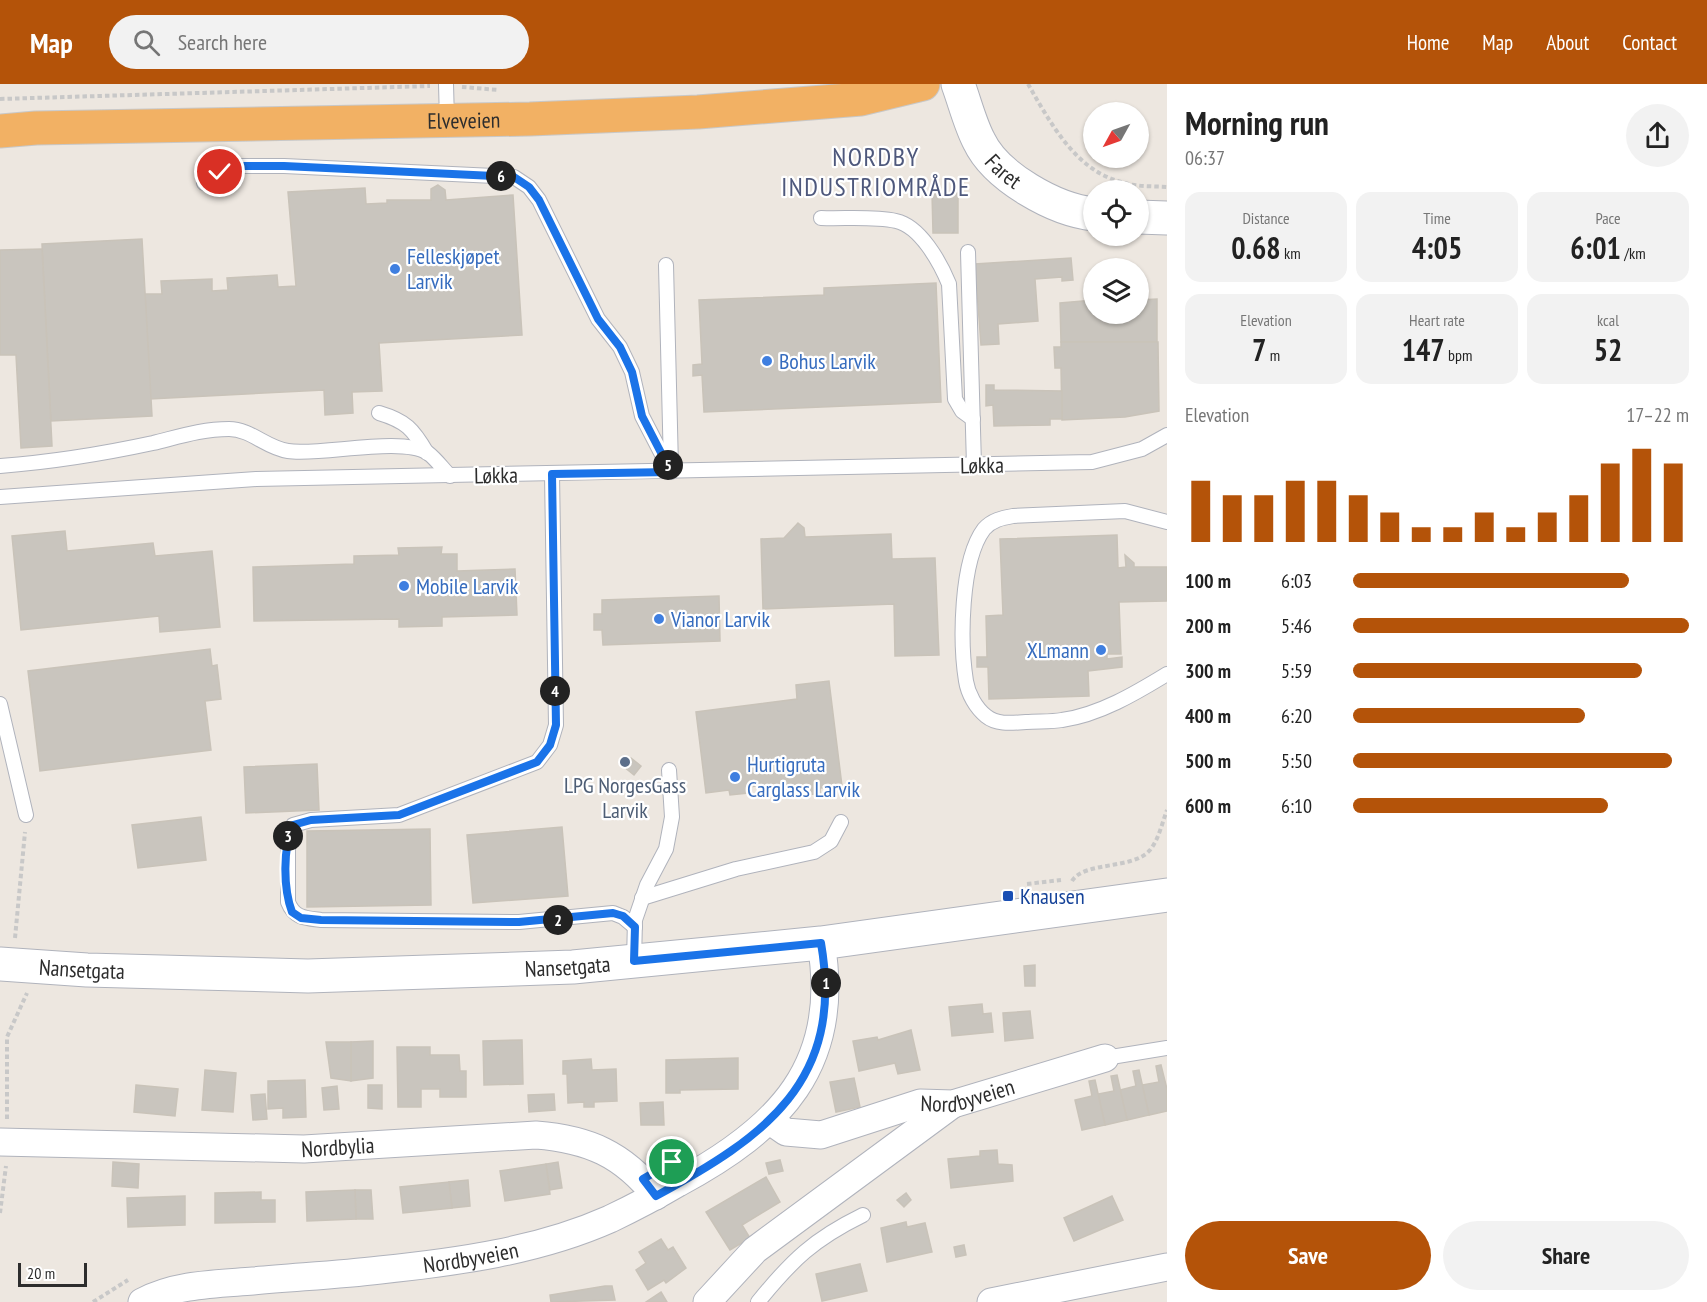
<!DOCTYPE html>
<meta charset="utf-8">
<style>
:root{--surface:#fff;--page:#f2f2f2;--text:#222;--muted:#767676;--accent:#b45309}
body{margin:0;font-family:"PT Sans Narrow",sans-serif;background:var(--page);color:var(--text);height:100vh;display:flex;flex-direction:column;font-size:22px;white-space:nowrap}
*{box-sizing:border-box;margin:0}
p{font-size:20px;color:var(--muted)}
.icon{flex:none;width:33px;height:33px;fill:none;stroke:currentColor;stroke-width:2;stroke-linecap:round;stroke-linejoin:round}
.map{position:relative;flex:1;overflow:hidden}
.side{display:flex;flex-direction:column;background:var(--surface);width:540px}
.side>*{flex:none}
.needle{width:39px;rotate:230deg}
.tools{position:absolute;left:1083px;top:18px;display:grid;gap:12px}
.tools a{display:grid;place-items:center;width:66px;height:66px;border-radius:50%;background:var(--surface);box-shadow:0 2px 4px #0004;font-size:30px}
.scale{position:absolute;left:18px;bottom:15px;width:69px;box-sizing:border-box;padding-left:6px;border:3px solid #2d2d2d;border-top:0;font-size:16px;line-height:21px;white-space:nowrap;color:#2d2d2d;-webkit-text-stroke:4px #fff;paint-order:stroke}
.pin{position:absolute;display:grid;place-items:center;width:51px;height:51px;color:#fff;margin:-26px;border:3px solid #fff;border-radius:50%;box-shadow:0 2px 6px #0007}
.km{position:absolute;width:30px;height:30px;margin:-15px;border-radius:50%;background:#222;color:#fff;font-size:16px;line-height:30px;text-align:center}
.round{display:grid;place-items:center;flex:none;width:63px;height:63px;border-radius:32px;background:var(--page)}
.headline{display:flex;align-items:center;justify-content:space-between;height:102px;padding:0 18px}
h1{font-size:33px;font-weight:800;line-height:45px}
.stats{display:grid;grid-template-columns:repeat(3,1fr);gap:9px;height:102px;padding:6px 18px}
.stats div{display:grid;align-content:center;border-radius:15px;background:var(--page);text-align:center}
.stats b{font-size:30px;font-weight:800}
.stats small{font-size:16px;font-weight:400}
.stats p{font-size:16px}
.chart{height:168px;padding:12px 18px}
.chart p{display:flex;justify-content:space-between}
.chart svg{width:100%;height:108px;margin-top:6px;stroke:var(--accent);stroke-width:6}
.cta{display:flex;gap:12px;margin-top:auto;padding:12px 18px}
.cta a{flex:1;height:69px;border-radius:36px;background:var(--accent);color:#fff;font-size:24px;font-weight:800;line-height:69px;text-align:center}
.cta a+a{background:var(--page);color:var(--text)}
ul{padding:0 18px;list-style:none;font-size:20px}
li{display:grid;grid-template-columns:96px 72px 1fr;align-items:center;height:45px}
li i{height:15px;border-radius:8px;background:var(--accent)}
header{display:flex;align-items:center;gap:36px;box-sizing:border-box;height:84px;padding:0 30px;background:var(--accent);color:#fff}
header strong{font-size:28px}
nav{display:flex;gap:33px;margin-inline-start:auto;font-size:21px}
.search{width:420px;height:54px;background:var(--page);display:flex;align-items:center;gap:15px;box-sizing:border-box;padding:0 21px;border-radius:33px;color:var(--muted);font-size:22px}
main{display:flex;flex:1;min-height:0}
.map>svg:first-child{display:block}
</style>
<header>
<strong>Map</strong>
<div class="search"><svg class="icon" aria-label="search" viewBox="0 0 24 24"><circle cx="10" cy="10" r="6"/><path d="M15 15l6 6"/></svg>Search here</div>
<nav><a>Home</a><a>Map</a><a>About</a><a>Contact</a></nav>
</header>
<main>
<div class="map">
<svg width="1167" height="1218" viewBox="0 0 1167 1218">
<rect width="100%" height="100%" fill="#ede7e0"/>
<!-- building -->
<g fill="#c9c5be" stroke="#c9c3b9" stroke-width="1.5">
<polygon points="438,101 445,106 446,116 513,111 522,251 379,259 382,307 352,308 353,329 325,331 324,306 150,315 145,210 162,210 161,197 212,195 212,207 228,206 227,194 277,191 278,203 296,202 288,108 365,104 366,120 387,119 387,116 431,116 431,105"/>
<polygon points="932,109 958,109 958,149 933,149"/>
<polygon points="142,155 152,332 51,337 42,160"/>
<polygon points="42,165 52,362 21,364 16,271 0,271 0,166"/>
<polygon points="1071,174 1073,196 1062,197 1062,193 1035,195 1038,237 998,240 999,260 981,261 975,180"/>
<polygon points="936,199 941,318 704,328 702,291 693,292 693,281 702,280 699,216 824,211 824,204"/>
<polygon points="1157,215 1157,258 1061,258 1060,219 1094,216 1094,230 1138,230 1138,216"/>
<polygon points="1061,258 1158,258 1159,327 1125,333 1062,336 1061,284 1055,284 1054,263 1061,263"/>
<polygon points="986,301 994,301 994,306 1062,307 1062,335 1050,335 1050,341 994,342 993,321 986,322"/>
<polygon points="798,439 804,444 805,453 891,450 892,475 935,474 939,571 895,572 894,520 763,525 761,455 784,454"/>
<polygon points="65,447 67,467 153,459 155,472 212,467 220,543 160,548 159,532 21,546 12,452"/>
<polygon points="1117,451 1118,484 1126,483 1125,471 1134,479 1134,483 1167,483 1167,517 1119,518 1121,570 1107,570 1107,575 1122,573 1122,583 1088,587 1089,612 989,615 988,583 977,583 977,573 987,573 986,532 1003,531 1000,455"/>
<polygon points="442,463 441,470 457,470 457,487 515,485 517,531 442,533 442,542 399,543 399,535 254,537 253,483 354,480 354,472 399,471 398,464"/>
<polygon points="719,512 720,557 603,561 602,546 594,546 594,530 602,530 602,516"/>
<polygon points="210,565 212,582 217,581 221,615 205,617 211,666 40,687 28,587"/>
<polygon points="829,597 842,702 820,704 820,709 802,712 801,706 775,709 774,700 748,703 748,709 730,711 729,706 706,709 696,628 797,615 796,601"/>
<polygon points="631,674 641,682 634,691 624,683"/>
<polygon points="317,680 319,726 246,729 244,683"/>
<polygon points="201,733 206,776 138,784 132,741"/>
<polygon points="562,743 568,812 473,819 467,751"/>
<polygon points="430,745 431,821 307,823 307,747"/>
<polygon points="1035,881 1035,902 1025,902 1024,882"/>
<polygon points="982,920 983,930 991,929 993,948 952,952 949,923"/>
<polygon points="1030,927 1033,954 1005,957 1003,929"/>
<polygon points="911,946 920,986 898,990 895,979 859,987 853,957 877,953 878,956"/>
<polygon points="522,956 523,1000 484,1001 483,957"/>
<polygon points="373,957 373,994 351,997 351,958"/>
<polygon points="326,958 351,958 351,997 331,994"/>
<polygon points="397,963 430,963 430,971 459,971 460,987 466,987 466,1013 440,1013 440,1005 421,1005 421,1023 398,1023"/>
<polygon points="738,974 738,1005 680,1006 680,1009 666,1009 666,976"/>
<polygon points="591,975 592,986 616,985 617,1017 594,1018 594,1023 584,1023 584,1018 568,1019 567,990 563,990 563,977"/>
<polygon points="1161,981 1167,1005 1167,1027 1149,1031 1142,1001 1159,998 1156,982"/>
<polygon points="205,986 236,989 233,1028 202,1026"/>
<polygon points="1139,986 1149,1031 1127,1036 1120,1006 1136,1002 1133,987"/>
<polygon points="1117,991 1127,1036 1105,1041 1098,1010 1114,1007 1111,992"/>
<polygon points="854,994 860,1023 836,1028 830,998"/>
<polygon points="305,996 306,1033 283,1034 283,1024 268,1025 268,997"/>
<polygon points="1095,996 1105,1041 1082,1046 1075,1016 1092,1012 1089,997"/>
<polygon points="136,1001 178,1005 175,1032 134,1028"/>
<polygon points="368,1001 382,1001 382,1025 368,1024"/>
<polygon points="337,1002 339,1025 324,1026 322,1004"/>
<polygon points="265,1010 267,1035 253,1036 251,1011"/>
<polygon points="554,1010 555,1026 529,1028 528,1011"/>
<polygon points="663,1018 664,1041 641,1041 640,1019"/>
<polygon points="997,1066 998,1080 1012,1081 1013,1097 951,1104 948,1075 980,1072 980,1067"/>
<polygon points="780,1076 783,1087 769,1090 766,1079"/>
<polygon points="113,1078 139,1080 138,1104 112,1102"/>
<polygon points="558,1078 562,1104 550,1106 546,1080"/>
<polygon points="546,1080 550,1110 505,1117 500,1087"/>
<polygon points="766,1093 780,1118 742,1141 750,1154 730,1166 706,1128"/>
<polygon points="468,1096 470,1122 452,1124 449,1098"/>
<polygon points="449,1098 452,1124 403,1129 400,1103"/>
<polygon points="355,1106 371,1106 373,1135 356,1135"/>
<polygon points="355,1106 356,1135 307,1137 306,1108"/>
<polygon points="261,1108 261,1116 275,1116 275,1138 215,1139 215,1109"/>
<polygon points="906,1109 911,1116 904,1123 897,1116"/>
<polygon points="185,1112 185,1141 128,1143 127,1114"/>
<polygon points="1112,1112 1123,1136 1074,1157 1064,1134"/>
<polygon points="906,1138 907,1143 925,1139 932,1168 887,1178 881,1144"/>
<polygon points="661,1155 668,1166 673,1163 686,1184 666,1199 664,1196 648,1206 636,1186 646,1179 639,1168"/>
<polygon points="964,1161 966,1171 956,1173 954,1163"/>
<polygon points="860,1180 867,1207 822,1217 816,1190"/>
<polygon points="605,1202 612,1202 615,1216 551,1218 550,1211"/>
<polygon points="661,1208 667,1218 646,1218"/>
</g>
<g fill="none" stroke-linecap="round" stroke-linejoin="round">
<defs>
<g id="service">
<polyline points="446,0 447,36"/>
<polyline points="204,99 220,88 238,82 284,82 514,93 529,103 539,116 598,235 620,263 632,288 642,332 671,388"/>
<path d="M821,134c23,1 52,-2 75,3 24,5 44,41 53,63l6,115 7,12 11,8"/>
<polyline points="968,168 974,381"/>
<polyline points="666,181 671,383"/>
<path d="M379,329c27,8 34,16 48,40"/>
<path d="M0,382c52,-4 102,-12 153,-23 25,-6 49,-14 76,-14 22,0 37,19 59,22 33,5 113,-15 140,2 8,6 15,16 22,23"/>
<path d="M552,390l4,251 -6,20 -13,17 -138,53 -88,5 -18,5 -5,11v66c6,16 17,16 33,18l198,2 94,-9 10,4 12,10"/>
<polyline points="0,413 256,395 1092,378 1142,365 1167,351"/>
<path d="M1167,438l-42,-11 -112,5c-11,2 -21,4 -29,13 -24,32 -24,114 -18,152 2,13 10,27 20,35 11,9 26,7 40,6 12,-1 25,0 36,-2 37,-5 74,-27 105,-46"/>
<polyline points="0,620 26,731"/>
<polyline points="642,814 736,785 814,768 831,757 841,738"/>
<polyline points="634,877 635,836 647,801 666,765 672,733 669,686"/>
<polyline points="1105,974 1167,964"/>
<path d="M758,1218c34,-42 56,-63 105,-87"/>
</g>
<g id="minor">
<path id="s1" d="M770,1037l16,11 35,3 99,-32 33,1 152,-46"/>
<path id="s2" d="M0,1058l304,7 232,-14c52,4 87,19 120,61"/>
<path id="s3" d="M142,1218c34,-18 73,-18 111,-21 42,-4 85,-6 127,-11 77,-8 158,-19 230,-51 23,-11 46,-23 68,-36 101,-54 164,-118 143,-240"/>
<polyline points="707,1218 755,1166 953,1020"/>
<polyline points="991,1218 1167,1183"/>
</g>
<g id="tertiary">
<path id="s4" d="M958,0c7,19 12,40 21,57 17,36 76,69 115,73"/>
<polyline points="1138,133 1167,134"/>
</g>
<g id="secondary">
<path id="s5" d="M0,880l87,6 221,6 265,-9 248,-24 346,-48"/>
</g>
<g id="trunk">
<path id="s6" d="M0,47l36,-3 494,-9 168,-7 163,-13 62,-15"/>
</g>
</defs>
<!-- service casing -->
<use href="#service" stroke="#b0b3bc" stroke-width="16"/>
<!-- minor casing -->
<use href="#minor" stroke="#b0b3bc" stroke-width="29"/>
<!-- tertiary casing -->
<use href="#tertiary" stroke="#b0b3bc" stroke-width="35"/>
<!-- secondary casing -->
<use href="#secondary" stroke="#b0b3bc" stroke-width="35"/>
<!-- trunk casing -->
<use href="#trunk" stroke="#c8c8c8" stroke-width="35"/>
<!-- path -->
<g stroke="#c8c8c8" stroke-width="4" stroke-dasharray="4.5 3" stroke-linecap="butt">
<path d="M1028,0c22,38 47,86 93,98 15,5 31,4 46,5"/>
<polyline points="462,3 499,6"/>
<polyline points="0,15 430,2"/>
<path d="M1072,797c12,-20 61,-11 78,-31 9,-11 12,-27 17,-40"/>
<polyline points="1027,800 1061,796"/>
<polyline points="15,854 25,748"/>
<polyline points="7,1035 7,953 27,909"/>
<polyline points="0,1129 6,1082"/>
<polyline points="93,1218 128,1196"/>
</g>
<!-- service -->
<use href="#service" stroke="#fff" stroke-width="14"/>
<!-- minor -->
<use href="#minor" stroke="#fff" stroke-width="27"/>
<!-- tertiary -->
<use href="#tertiary" stroke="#fff" stroke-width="33"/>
<!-- secondary -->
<use href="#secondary" stroke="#fff" stroke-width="33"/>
<!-- trunk -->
<use href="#trunk" stroke="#f2b164" stroke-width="33"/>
</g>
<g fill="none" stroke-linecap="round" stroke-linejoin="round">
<defs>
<path id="route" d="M220,88l18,-6h46l230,11 15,10 10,13 59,119 22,28 12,25 10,44 29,56 -119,2 4,251 -6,20 -13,17 -138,53 -88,5 -18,5c-10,23 -10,63 -1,87l9,6 20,2 198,2 94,-9 10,3 12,11 -1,34 187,-18c24,139 -57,194 -165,253l-13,-17 29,-17"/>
</defs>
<!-- route casing -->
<use href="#route" stroke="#fff" stroke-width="12"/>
<!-- route -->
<use href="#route" stroke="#1a73e8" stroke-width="8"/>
</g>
<!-- markers -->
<g fill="#3f7fe0" stroke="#fff" stroke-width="2">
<circle cx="395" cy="185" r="6"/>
<circle cx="767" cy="277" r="6"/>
<circle cx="404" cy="502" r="6"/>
<circle cx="659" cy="535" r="6"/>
<circle cx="1101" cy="566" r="6"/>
<circle cx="735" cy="693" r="6"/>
</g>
<circle fill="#5c6f8a" stroke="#fff" stroke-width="2" cx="625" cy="678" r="6"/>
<rect fill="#1a4fb4" stroke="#fff" stroke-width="2" x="1002" y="806" width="12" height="12" rx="3"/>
<g text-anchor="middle" stroke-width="4.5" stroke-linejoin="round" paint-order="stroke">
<!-- street labels -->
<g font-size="22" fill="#2d2d2d" stroke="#fff">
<text dy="8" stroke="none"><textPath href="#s6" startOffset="464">Elveveien</textPath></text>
<text dy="8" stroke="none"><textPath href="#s4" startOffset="100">Faret</textPath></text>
<text transform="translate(982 381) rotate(-1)" y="8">Løkka</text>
<text transform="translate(496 391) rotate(-1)" y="8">Løkka</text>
<text dy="8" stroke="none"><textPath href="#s5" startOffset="568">Nansetgata</textPath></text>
<text dy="8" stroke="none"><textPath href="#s5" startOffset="82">Nansetgata</textPath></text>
<text dy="8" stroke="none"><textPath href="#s1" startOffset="207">Nordbyveien</textPath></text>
<text dy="8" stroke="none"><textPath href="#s2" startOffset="338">Nordbylia</textPath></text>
<text dy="8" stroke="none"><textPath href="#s3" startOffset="333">Nordbyveien</textPath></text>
</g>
<!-- shop labels -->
<g font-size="22" fill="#366cbe" stroke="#fff" text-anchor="start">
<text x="407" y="180">Felleskjøpet<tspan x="407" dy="25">Larvik</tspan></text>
<text x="779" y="285">Bohus Larvik</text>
<text x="416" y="510">Mobile Larvik</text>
<text x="671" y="543">Vianor Larvik</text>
<text x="1089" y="574" text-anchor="end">XLmann</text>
<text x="747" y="688">Hurtigruta<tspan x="747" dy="25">Carglass Larvik</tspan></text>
</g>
<!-- service labels -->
<g font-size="22" fill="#4e5e75" stroke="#fff">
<text x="625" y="709">LPG NorgesGass<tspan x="625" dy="25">Larvik</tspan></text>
</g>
<!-- transit labels -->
<g font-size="22" fill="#164399" stroke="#fff" text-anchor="start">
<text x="1020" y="820">Knausen</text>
</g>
<!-- quarter labels -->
<g font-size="26" letter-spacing="1.5" fill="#4e587c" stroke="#fff">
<text x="876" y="82">NORDBY<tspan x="876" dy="30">INDUSTRIOMRÅDE</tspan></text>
</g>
</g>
</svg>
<div class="tools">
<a><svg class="needle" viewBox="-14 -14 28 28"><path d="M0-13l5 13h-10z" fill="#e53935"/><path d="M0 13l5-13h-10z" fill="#767676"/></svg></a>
<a><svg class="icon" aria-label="locate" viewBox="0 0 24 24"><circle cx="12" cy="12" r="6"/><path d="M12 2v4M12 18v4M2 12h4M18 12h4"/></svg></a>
<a><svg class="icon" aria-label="layers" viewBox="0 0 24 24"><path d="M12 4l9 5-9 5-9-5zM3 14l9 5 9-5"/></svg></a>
</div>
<div class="scale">20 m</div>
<div class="pin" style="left:672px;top:1078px;background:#1e9e55"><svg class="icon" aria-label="arrive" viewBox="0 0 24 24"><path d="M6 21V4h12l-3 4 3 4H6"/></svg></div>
<div class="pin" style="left:220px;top:88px;background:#d93025"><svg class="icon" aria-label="check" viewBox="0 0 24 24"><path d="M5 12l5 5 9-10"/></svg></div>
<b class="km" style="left:826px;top:899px">1</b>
<b class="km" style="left:558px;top:836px">2</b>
<b class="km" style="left:288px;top:752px">3</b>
<b class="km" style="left:555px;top:607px">4</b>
<b class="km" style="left:668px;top:381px">5</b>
<b class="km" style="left:501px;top:92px">6</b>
</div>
<section class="side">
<div class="headline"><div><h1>Morning run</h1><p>06:37</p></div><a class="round"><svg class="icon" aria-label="share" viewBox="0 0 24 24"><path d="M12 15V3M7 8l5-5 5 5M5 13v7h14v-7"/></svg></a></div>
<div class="stats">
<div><p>Distance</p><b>0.68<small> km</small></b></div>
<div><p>Time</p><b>4:05</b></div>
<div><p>Pace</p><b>6:01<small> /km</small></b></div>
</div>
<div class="stats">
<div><p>Elevation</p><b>7<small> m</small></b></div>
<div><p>Heart rate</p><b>147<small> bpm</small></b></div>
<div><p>kcal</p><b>52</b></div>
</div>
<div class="chart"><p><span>Elevation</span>17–22 m</p>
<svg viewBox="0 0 160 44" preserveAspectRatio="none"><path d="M5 44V19M15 44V25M25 44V25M35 44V19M45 44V19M55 44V25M65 44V32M75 44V38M85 44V38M95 44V32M105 44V38M115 44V32M125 44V25M135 44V12M145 44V6M155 44V12"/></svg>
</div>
<ul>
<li><b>100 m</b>6:03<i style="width:82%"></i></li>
<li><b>200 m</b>5:46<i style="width:100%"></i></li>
<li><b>300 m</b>5:59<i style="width:86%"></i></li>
<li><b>400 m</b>6:20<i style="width:69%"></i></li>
<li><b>500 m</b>5:50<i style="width:95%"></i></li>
<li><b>600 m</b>6:10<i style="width:76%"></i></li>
</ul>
<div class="cta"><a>Save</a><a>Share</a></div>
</section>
</main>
